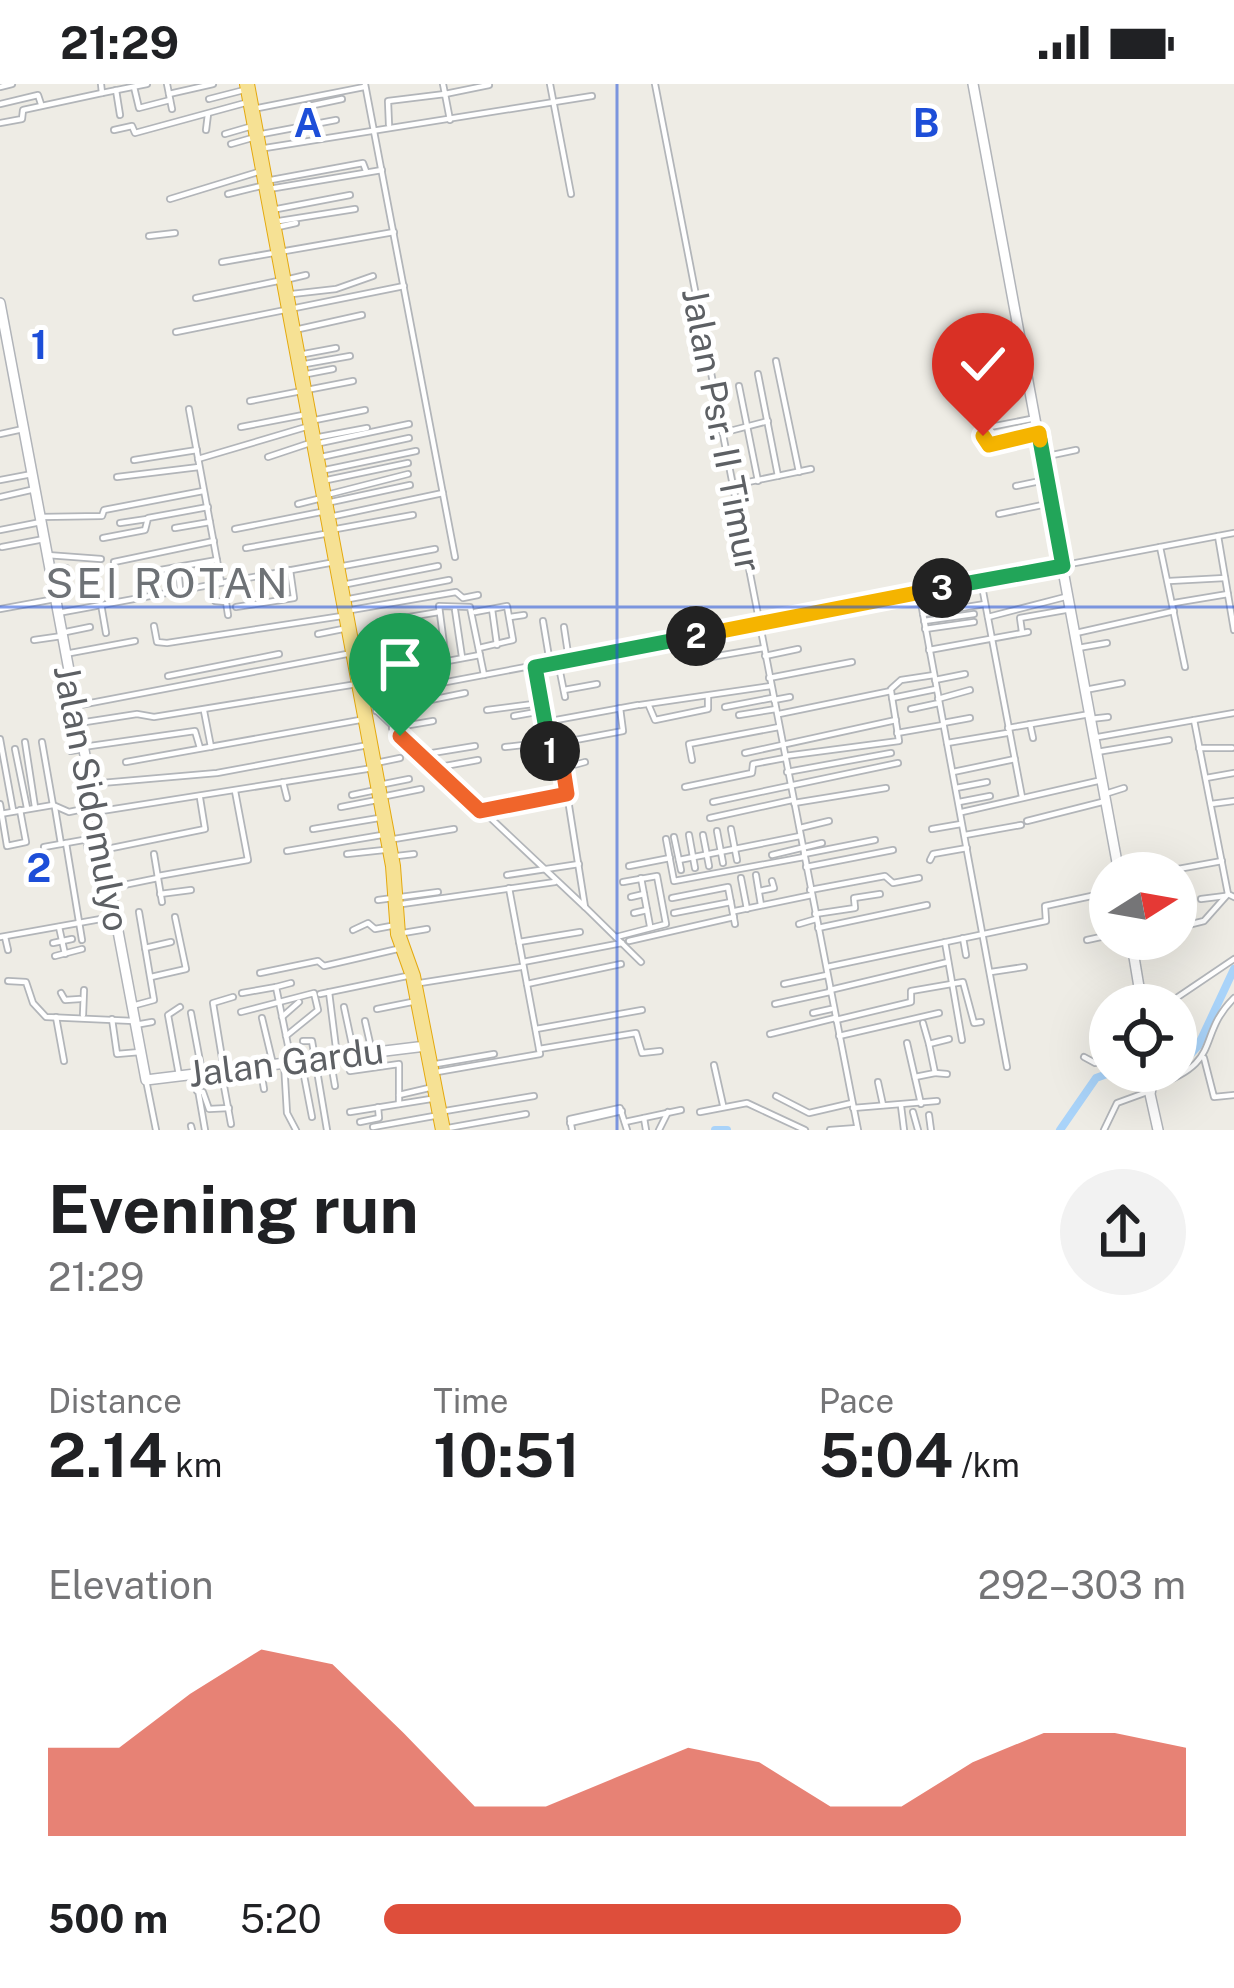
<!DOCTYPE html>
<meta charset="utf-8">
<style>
:root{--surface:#fff;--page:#f2f2f2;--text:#202124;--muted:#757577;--accent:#de4e3b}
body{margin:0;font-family:"Public Sans",sans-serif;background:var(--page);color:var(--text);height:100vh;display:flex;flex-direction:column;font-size:45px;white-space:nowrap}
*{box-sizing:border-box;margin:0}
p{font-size:39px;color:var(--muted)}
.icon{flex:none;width:66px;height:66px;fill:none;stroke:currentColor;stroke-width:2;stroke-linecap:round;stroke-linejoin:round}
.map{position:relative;height:1046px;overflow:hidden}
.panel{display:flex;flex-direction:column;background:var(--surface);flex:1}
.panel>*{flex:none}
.needle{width:78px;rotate:79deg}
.controls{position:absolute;left:1089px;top:768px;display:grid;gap:24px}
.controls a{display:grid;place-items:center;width:108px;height:108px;border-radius:50%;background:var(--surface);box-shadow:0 12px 48px #0002;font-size:60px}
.pin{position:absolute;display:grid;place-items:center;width:102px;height:102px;color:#fff;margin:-123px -51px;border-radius:50% 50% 50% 0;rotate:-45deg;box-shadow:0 0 12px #0007}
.pin .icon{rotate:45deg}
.km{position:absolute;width:60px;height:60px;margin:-30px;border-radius:50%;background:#222;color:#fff;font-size:33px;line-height:60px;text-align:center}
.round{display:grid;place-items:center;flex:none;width:126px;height:126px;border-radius:63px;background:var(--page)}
.head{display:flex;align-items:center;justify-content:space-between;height:204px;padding:0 48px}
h1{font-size:66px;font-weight:700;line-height:90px}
.metrics{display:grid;grid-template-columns:repeat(3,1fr);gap:18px;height:204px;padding:12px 48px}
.metrics div{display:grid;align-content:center}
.metrics b{font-size:60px;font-weight:700}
.metrics small{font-size:33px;font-weight:400}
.metrics p{font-size:33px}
.chart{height:336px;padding:24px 48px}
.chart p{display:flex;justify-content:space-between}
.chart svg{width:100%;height:216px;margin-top:12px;fill:var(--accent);opacity:.7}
ul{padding:0 48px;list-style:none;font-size:39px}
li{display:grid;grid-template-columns:192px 144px 1fr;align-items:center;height:90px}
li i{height:30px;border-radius:15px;background:var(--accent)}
.status{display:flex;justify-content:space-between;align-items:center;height:84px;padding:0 60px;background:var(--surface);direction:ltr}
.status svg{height:33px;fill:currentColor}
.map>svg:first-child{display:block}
</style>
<div class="status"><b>21:29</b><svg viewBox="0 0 49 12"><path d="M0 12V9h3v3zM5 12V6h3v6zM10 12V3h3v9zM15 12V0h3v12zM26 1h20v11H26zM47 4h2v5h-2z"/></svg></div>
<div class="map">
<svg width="1234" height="1046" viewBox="0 0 1234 1046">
<rect width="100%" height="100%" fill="#eeece5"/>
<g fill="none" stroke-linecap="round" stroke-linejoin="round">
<!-- river -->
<g stroke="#a9d3f9" stroke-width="8">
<polyline points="1176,986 1198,962 1234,885"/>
<polyline points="1130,987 1158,992 1174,987"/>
<polyline points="715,1046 727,1046"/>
<polyline points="1060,1046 1096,994 1115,987"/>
</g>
<defs>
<g id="street">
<polyline points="101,0 102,9 147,0"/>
<polyline points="167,0 172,25"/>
<polyline points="365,0 455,473"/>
<polyline points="443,0 445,10 489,1"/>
<polyline points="550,0 571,110"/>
<polyline points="655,0 858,1046"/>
<polyline points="0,3 12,0"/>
<polyline points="134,3 139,24 170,16"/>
<polyline points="116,6 120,31"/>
<polyline points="169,10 213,0"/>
<polyline points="209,15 244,6"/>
<polyline points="0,20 38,11 41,20"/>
<polyline points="309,20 312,32"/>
<polyline points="309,22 342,15"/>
<polyline points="258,24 364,3"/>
<polyline points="0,39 22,35 23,26 102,9"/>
<polyline points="389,41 388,17 445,10 450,36"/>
<polyline points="114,46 132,42 135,49 245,19"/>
<polyline points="206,46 208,30"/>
<polyline points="225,50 249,43"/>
<polyline points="262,50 336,36"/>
<polyline points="231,60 252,54"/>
<polyline points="265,64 592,12"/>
<polyline points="271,96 363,79 366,87"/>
<polyline points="269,105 382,86"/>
<polyline points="228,110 261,102"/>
<polyline points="170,115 258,88"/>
<polyline points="277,125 350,111"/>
<polyline points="279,137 355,125"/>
<polyline points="278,143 296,139"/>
<polyline points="149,152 175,149"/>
<polyline points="222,178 394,148"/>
<polyline points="289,195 306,191"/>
<polyline points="292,210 336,205 373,192"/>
<polyline points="196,214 278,197"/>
<polyline points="299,245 362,231"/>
<polyline points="176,248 404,202"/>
<polyline points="304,270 336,264"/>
<polyline points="776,277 799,388"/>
<polyline points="305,280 350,272"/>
<polyline points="307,290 333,285"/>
<polyline points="758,290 778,392"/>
<polyline points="739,302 758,397"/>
<polyline points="250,317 353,297"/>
<polyline points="189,325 221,498"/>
<polyline points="1036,334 985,344 983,351 989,361 1036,349"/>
<polyline points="315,336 365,326"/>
<polyline points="241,343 303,331"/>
<polyline points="722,349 768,337"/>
<polyline points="0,350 23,345"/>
<polyline points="319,353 367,344"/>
<polyline points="320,359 409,340"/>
<polyline points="268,373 310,359"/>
<polyline points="321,373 409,354"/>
<polyline points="1043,373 1076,366"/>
<polyline points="198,375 306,343"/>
<polyline points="134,376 197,366"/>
<polyline points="325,386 416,367"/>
<polyline points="117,393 199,383"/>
<polyline points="0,396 32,390"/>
<polyline points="327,396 408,379"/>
<polyline points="734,401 811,385"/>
<polyline points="1016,402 1045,396"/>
<polyline points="330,410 408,390"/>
<polyline points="0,413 35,405"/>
<polyline points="331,418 410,401"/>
<polyline points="298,420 322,414"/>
<polyline points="999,430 1052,419"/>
<polyline points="334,432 443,409"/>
<polyline points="40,433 102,432 104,426 203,407"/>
<polyline points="120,439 147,435"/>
<polyline points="175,444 210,438"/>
<polyline points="235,445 321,428"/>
<polyline points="336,445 413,431"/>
<polyline points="0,446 41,438"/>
<polyline points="1218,452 1234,546"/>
<polyline points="103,454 145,446 148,434 208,423"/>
<polyline points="2,463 44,455"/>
<polyline points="1160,463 1185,583"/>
<polyline points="246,464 330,449"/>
<polyline points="47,471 101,475"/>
<polyline points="114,478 214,457"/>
<polyline points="343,482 435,465"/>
<polyline points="49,483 66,484"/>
<polyline points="178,483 180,505"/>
<polyline points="149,488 217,476"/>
<polyline points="51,491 66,492"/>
<polyline points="981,497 1022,713"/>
<polyline points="1169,497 1225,494"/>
<polyline points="212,500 215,517 226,518 228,531"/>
<polyline points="347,500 438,482"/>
<polyline points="919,508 1007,983"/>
<polyline points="349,515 449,496"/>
<polyline points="1174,519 1228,510"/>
<polyline points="101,520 106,549"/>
<polyline points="236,523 294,514 290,486"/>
<polyline points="0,525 55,515"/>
<polyline points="492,525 497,561"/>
<polyline points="351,526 456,508 463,514 478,511"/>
<polyline points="455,526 462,573"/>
<polyline points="475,528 507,522 513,556 479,564"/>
<polyline points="58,529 335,478"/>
<polyline points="923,530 985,520"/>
<polyline points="510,533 524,531"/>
<polyline points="988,533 1069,512"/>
<polyline points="543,537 550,579"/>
<polyline points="924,537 974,530"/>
<polyline points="379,538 439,528"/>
<polyline points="154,542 157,558 167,559 342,532"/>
<polyline points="564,543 569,576"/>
<polyline points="925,545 974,538"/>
<polyline points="1022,548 1020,534 1071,525"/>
<polyline points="61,549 90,543"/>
<polyline points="1076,549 1174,527"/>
<polyline points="318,550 343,545"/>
<polyline points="695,553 700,575 764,564"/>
<polyline points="34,556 62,552"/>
<polyline points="354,561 431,548"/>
<polyline points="1078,564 1107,559"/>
<polyline points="929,566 1028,548"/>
<polyline points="65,570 135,557"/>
<polyline points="765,572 798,565"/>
<polyline points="446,576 439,522 470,523 484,591"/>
<polyline points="558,578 565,613"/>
<polyline points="412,583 411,569 428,566 431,579"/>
<polyline points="535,583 554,683 563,684 585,823 641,878"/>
<polyline points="399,586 480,571"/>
<polyline points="168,592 279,570"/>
<polyline points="769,594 852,578"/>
<polyline points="935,596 965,590"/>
<polyline points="891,605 901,596 934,591"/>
<polyline points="564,606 597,600"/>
<polyline points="1085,606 1122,599"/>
<polyline points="367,613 1234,449"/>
<polyline points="892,614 936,605"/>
<polyline points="938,615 970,606"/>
<polyline points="774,616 790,613"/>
<polyline points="640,621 771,602"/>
<polyline points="75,622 352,569"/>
<polyline points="649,622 655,636 708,625 708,612"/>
<polyline points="725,623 772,614"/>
<polyline points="911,625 939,619"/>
<polyline points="487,626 541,619"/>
<polyline points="204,627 211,663"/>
<polyline points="376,627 465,609"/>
<polyline points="377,627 585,823"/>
<polyline points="779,630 891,607"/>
<polyline points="739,631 776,625"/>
<polyline points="514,632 542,627"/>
<polyline points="1090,635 1108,633"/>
<polyline points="1194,636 1228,810 1234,813"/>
<polyline points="545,638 638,621"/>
<polyline points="79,639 137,630 154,633 357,600"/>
<polyline points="943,639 970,634"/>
<polyline points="1030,640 1033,654"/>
<polyline points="392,644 433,637"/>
<polyline points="1008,644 1090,630"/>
<polyline points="897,649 943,641"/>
<polyline points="1098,653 1234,629"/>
<polyline points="0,655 13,726"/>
<polyline points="25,658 35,723"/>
<polyline points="42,658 53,721"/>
<polyline points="947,659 1007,649"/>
<polyline points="549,661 623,647 620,624"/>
<polyline points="83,663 195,647 200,664"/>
<polyline points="505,663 549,658"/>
<polyline points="1199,664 1232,664"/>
<polyline points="15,665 27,724"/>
<polyline points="71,667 83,665"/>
<polyline points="1097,668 1169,656"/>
<polyline points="745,669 896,636"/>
<polyline points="420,671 475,662"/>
<polyline points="785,672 899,657 891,607"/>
<polyline points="692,676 689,660 779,643"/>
<polyline points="126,678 360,636"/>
<polyline points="376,679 400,674"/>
<polyline points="434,684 478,676"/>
<polyline points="563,684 585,678"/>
<polyline points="787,688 891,669"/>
<polyline points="953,688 1015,675"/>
<polyline points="1206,694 1234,689"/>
<polyline points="283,698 287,714"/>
<polyline points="90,700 217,689 368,661"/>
<polyline points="379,701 409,695"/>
<polyline points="685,703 752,689 753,680 785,674"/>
<polyline points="956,704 987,698"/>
<polyline points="1105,710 1124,704"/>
<polyline points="352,711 376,706"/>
<polyline points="386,712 421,705"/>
<polyline points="713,718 898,679"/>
<polyline points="959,718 990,712"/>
<polyline points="794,719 886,704"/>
<polyline points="0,720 7,762 26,758 20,726"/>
<polyline points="1211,720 1234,717"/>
<polyline points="341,723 377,716"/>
<polyline points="55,724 61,760"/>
<polyline points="480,727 567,710"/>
<polyline points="95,728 373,684"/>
<polyline points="962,728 1102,696"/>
<polyline points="0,730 53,721 69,728 93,723"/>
<polyline points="710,734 792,716"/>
<polyline points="1027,737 1106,717"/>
<polyline points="800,744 829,737"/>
<polyline points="313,745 379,734"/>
<polyline points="731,745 737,776"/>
<polyline points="932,745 961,740"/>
<polyline points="717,747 723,779"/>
<polyline points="689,751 695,784"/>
<polyline points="703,751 709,782"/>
<polyline points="965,751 1021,741"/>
<polyline points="674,753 681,786"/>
<polyline points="394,755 454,745"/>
<polyline points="666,755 674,797 804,773"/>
<polyline points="66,759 82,856"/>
<polyline points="44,763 100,753"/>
<polyline points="87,763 101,760"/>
<polyline points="102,766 205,745 200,714"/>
<polyline points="287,767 382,751"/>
<polyline points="154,770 158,794"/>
<polyline points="347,770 384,766"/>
<polyline points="804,770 875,756"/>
<polyline points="772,771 822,759"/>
<polyline points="397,772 414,770"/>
<polyline points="679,776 800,752"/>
<polyline points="930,776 933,770 967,764"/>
<polyline points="629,782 670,774"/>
<polyline points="806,783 893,766"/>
<polyline points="1156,789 1222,777"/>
<polyline points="507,791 579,780"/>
<polyline points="756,791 761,821"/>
<polyline points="158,792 248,776 235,707"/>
<polyline points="641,794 650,842"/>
<polyline points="741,794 747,825"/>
<polyline points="109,804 158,794 162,818"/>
<polyline points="810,806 885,792 893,799 919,794"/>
<polyline points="759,807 774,804 772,797"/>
<polyline points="160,810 191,806"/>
<polyline points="631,813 644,810"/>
<polyline points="672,814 728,803 735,840"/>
<polyline points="1201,815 1225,812"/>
<polyline points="378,816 438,808"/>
<polyline points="1176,819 1186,817"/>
<polyline points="402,820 555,798"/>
<polyline points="735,827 812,811"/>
<polyline points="634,829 647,826"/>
<polyline points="674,829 731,818"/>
<polyline points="815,830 855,824 854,814 880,810"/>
<polyline points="799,840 816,835"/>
<polyline points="59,843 65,870"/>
<polyline points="818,844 927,821"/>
<polyline points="1176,844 1204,837 1228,810"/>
<polyline points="353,846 368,839 375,845 391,842"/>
<polyline points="403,849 427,845"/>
<polyline points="0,853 112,833"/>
<polyline points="5,853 8,866"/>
<polyline points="616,853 666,840 657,792 623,798"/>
<polyline points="963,854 966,871"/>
<polyline points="1087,856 1110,851"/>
<polyline points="629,857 734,833"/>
<polyline points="519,858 580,848"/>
<polyline points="945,858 962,956"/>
<polyline points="53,859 72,855"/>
<polyline points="145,864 171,858"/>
<polyline points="55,872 82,865"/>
<polyline points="523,878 622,859"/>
<polyline points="827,883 1046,837 1045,822 1110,808"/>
<polyline points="991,888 1024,883"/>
<polyline points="260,889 318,877 324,882 402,864"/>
<polyline points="151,893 186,885 175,833"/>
<polyline points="8,897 26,898 33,919 46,933 134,937"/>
<polyline points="291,899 276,903 291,976"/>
<polyline points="420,899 521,883"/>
<polyline points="527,900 621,880"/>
<polyline points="784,900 827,891"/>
<polyline points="830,906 948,878"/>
<polyline points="329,908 337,972"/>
<polyline points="61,909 65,916 80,915"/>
<polyline points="242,909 276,903"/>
<polyline points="320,910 407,892"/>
<polyline points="775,920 830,908"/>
<polyline points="1166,921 1234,875"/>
<polyline points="132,922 154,916 139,828"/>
<polyline points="344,923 354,970"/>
<polyline points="377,925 412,918"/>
<polyline points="241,928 314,909 318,926 286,952"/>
<polyline points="191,929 202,988"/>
<polyline points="813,929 831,925"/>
<polyline points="83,931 84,906"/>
<polyline points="56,933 64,977"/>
<polyline points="282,933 299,918"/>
<polyline points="262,934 273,980"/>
<polyline points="112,935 117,970 140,968"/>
<polyline points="836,936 911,918 911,907 963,898 974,939 981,938"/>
<polyline points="365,937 372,968"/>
<polyline points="923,939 929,960"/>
<polyline points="135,941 152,938"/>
<polyline points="536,945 642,926"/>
<polyline points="770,950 835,934"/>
<polyline points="839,952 939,929"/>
<polyline points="303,957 312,957 327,1046"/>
<polyline points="907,959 921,1020"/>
<polyline points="539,965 636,949 642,969 660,967"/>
<polyline points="330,973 335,1002"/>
<polyline points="1084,973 1095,979 1110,960"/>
<polyline points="1204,974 1214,1013 1234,1011"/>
<polyline points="301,976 312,1033"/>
<polyline points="284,979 287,1029 296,1046"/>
<polyline points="436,980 494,970"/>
<polyline points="260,981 264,1005"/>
<polyline points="714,981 723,1021"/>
<polyline points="221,986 231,1040"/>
<polyline points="224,986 213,919 233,913"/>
<polyline points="350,987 399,980 399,1020"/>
<polyline points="437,988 540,970 509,804"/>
<polyline points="935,989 947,990"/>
<polyline points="179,991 168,931 180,923"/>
<polyline points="915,993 935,989 929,960 949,955"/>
<polyline points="196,994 205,1046"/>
<polyline points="146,996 156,1046"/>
<polyline points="878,998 883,1021"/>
<path d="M1154,1002c71,-24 41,-49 80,-88"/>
<polyline points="197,1007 203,1008 209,1025 229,1024"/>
<polyline points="399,1011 429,1004"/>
<polyline points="776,1012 809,1029 852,1019"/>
<polyline points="901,1022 904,1046"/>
<polyline points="853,1024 937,1017"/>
<polyline points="445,1027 534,1012"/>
<polyline points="350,1028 431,1015"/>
<polyline points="700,1028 747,1019 805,1046"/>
<polyline points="913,1028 918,1046"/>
<polyline points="929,1031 931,1046"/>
<polyline points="644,1034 646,1046"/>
<polyline points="360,1038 379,1034 378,1023"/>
<polyline points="625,1038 681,1026"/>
<polyline points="570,1039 622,1027"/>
<polyline points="191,1042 192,1046"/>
<polyline points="373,1043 434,1032"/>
<polyline points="448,1044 526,1030"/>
<polyline points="572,1046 570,1035 620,1024 627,1046"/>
<polyline points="659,1046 668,1028"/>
<polyline points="830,1046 857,1044"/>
<polyline points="1104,1046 1117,1019 1150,1007"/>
</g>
<g id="secondary">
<polyline points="973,0 1119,789"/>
<polyline points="0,219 146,996 426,962"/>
<polyline points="1131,855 1142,921"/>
<polyline points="1154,987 1150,1010 1158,1046"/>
</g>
<polyline id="highway" points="247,0 393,782 398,850 413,892 443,1046"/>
</defs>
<!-- street casing -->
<use href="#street" stroke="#b2b5b9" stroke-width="8"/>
<!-- secondary casing -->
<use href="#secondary" stroke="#b1b4b9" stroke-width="12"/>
<!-- highway casing -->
<use href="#highway" stroke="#e4a90f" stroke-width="16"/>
<!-- street -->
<use href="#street" stroke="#fff" stroke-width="4.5"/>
<!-- secondary -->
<use href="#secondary" stroke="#fff" stroke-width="9"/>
<!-- highway -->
<use href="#highway" stroke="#f6e194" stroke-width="14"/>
</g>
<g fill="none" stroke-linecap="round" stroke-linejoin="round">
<defs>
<polyline id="split-1" points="400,652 480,727 567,710 563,684 554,684 550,667"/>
<polyline id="split-2" points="550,667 535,583 696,552"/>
<polyline id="split-3" points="696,552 942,504"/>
<polyline id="split-4" points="942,504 1063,482 1040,356"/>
<polyline id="split-5" points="983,352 989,361 1039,349 1040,356"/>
</defs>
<!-- split-1 casing -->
<use href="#split-1" stroke="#fff" stroke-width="24"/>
<!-- split-2 casing -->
<use href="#split-2" stroke="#fff" stroke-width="24"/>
<!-- split-3 casing -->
<use href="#split-3" stroke="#fff" stroke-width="24"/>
<!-- split-4 casing -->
<use href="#split-4" stroke="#fff" stroke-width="24"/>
<!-- split-5 casing -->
<use href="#split-5" stroke="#fff" stroke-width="24"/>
<!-- split-1 -->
<use href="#split-1" stroke="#f0652b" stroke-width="15"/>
<!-- split-2 -->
<use href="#split-2" stroke="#22a559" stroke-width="15"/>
<!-- split-3 -->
<use href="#split-3" stroke="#f5b400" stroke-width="15"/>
<!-- split-4 -->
<use href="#split-4" stroke="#22a559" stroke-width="15"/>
<!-- split-5 -->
<use href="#split-5" stroke="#f5b400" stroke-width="15"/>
</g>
<!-- grid -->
<path fill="none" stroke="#1d4ed8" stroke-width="3" stroke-opacity="0.55" d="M617,0v1046M0,523h1234"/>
<g text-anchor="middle" stroke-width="10" stroke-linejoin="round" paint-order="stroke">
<!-- street labels -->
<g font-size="36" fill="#5d6064" stroke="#fff">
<text transform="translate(722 346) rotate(79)" y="13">Jalan Psr. II Timur</text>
<text transform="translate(92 714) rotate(79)" y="13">Jalan Sidomulyo</text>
<text transform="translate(286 978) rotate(-7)" y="13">Jalan Gardu</text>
</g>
<!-- quarter labels -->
<g font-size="42" letter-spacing="3" fill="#6e7276" stroke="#fff">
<text x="168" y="514">SEI ROTAN</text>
</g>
</g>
<g font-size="39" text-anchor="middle" font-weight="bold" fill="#1d4ed8" stroke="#fff" stroke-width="10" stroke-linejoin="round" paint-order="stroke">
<text x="308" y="53">A</text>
<text x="926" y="53">B</text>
<text x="39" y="275">1</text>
<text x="39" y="798">2</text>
</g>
</svg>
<div class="controls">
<a><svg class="needle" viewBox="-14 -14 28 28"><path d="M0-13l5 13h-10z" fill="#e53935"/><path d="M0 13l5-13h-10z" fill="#757577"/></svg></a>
<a><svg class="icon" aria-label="locate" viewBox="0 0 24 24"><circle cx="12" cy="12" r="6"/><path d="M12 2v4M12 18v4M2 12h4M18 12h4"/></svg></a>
</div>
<div class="pin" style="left:400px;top:652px;background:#1e9e55"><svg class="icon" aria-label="arrive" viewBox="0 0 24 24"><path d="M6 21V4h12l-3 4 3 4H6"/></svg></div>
<div class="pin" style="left:983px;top:352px;background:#d93025"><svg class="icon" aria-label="check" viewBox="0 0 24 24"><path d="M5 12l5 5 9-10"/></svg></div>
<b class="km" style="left:550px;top:667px">1</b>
<b class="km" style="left:696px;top:552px">2</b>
<b class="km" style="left:942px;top:504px">3</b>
</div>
<section class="panel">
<div class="head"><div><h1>Evening run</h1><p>21:29</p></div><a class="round"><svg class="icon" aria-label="share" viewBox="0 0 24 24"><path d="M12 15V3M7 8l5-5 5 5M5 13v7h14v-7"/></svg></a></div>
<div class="metrics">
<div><p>Distance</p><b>2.14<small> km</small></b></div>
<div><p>Time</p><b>10:51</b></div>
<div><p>Pace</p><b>5:04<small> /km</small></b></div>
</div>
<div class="chart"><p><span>Elevation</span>292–303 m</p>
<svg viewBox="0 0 160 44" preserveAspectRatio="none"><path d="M0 44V26L10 26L20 15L30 6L40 9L50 23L60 38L70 38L80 32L90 26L100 29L110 38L120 38L130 29L140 23L150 23L160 26V44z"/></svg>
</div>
<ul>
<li><b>500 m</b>5:20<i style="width:72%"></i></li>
</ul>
</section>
